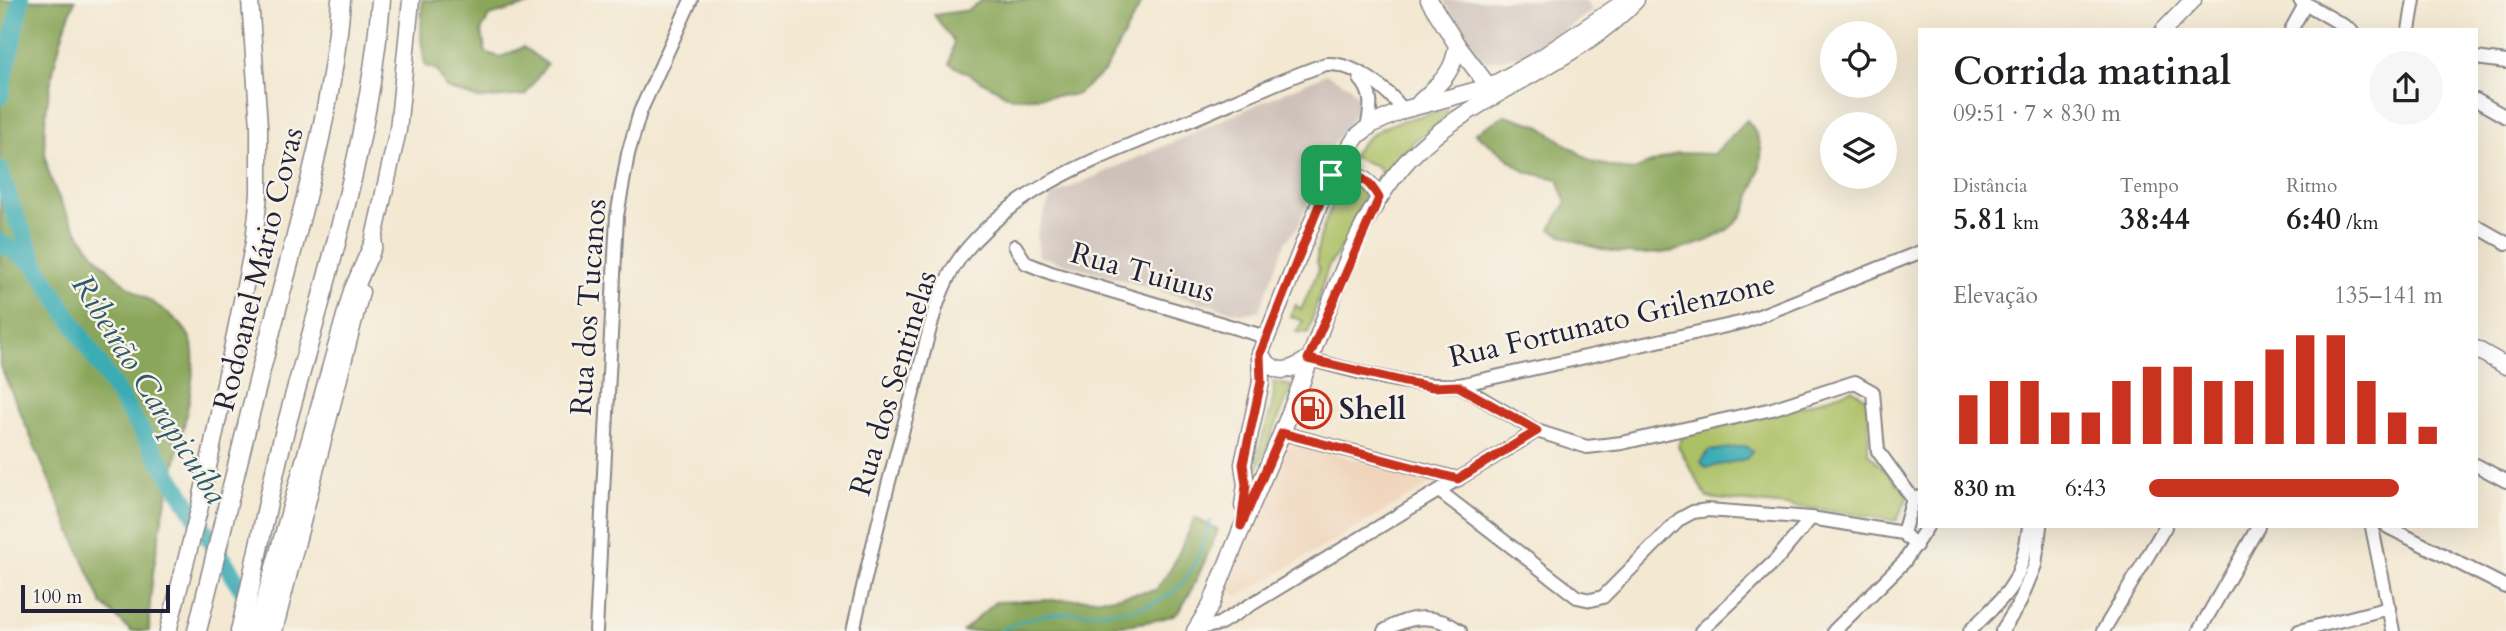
<!DOCTYPE html>
<html lang="pt">
<meta charset="utf-8">
<style>
:root{--surface:#fff;--page:#f6f6f6;--text:#202124;--muted:#757577;--accent:#c8321e}
body{margin:0;font-family:Cardo,serif;background:var(--page);color:var(--text);height:100vh;display:flex;flex-direction:column;font-size:26px;white-space:nowrap}
*{box-sizing:border-box;margin:0}
p{font-size:23px;color:var(--muted)}
.icon{flex:none;width:38px;height:38px;fill:none;stroke:currentColor;stroke-width:2;stroke-linecap:round;stroke-linejoin:round}
.map{position:relative;flex:1;overflow:hidden}
.panel{position:absolute;left:1918px;top:28px;width:560px;height:500px;display:flex;flex-direction:column;background:var(--surface);border-radius:0px;box-shadow:0 7px 28px #0002}
.panel>*{flex:none}
.buttons{position:absolute;left:1820px;top:21px;display:grid;gap:14px}
.buttons a{display:grid;place-items:center;width:77px;height:77px;border-radius:50%;background:var(--surface);box-shadow:0 7px 28px #0002;font-size:35px}
.scale{position:absolute;left:21px;bottom:18px;width:149px;box-sizing:border-box;padding-left:7px;border:4px solid #22223b;border-top:0;font-size:19px;line-height:24px;white-space:nowrap;color:#22223b;-webkit-text-stroke:5px #f7f3e8;paint-order:stroke}
.pin{position:absolute;display:grid;place-items:center;width:60px;height:60px;color:#fff;margin:-30px;border-radius:14px;box-shadow:0 4px 10px #0006}
.round{display:grid;place-items:center;flex:none;width:74px;height:74px;border-radius:37px;background:var(--page)}
.head{display:flex;align-items:center;justify-content:space-between;height:119px;padding:0 35px}
h1{font-size:38px;font-weight:800;line-height:52px}
.figures{display:grid;grid-template-columns:repeat(3,1fr);gap:10px;height:119px;padding:7px 35px}
.figures div{display:grid;align-content:center}
.figures b{font-size:30px;font-weight:800}
.figures small{font-size:19px;font-weight:400}
.figures p{font-size:19px}
.chart{height:196px;padding:14px 35px}
.chart p{display:flex;justify-content:space-between}
.chart svg{width:100%;height:126px;margin-top:7px;stroke:var(--accent);stroke-width:6}
ul{padding:0 35px;list-style:none;font-size:23px}
li{display:grid;grid-template-columns:112px 84px 1fr;align-items:center;height:52px}
li i{height:18px;border-radius:9px;background:var(--accent)}
.map>svg:first-child{display:block}
</style>
<div class="map">
<svg width="2506" height="631" viewBox="0 0 2506 631">
<rect width="100%" height="100%" fill="#f7f3e8"/>
<filter id="ink" filterUnits="userSpaceOnUse"><feTurbulence type="fractalNoise" baseFrequency=".0143" numOctaves="2"/><feDisplacementMap in="SourceGraphic" scale="14" xChannelSelector="R" yChannelSelector="G"/><feConvolveMatrix kernelMatrix="1 2 1 2 8 2 1 2 1" color-interpolation-filters="sRGB"/></filter>
<filter id="wash" filterUnits="userSpaceOnUse"><feTurbulence type="fractalNoise" baseFrequency=".00686" numOctaves="4" result="noise"/><feDisplacementMap in="SourceGraphic" scale="28" xChannelSelector="R" yChannelSelector="G"/><feGaussianBlur stdDeviation="1.57" result="paint"/><feColorMatrix in="noise" values="0 0 0 0 0 0 0 0 0 0 0 0 0 0 0 0 0 1.4 0 .05"/><feComposite in="paint" operator="in"/></filter>
<g filter="url(#wash)">
<rect width="100%" height="100%" fill="#f3e8d2"/>
<!-- built -->
<polygon fill="#f0d5bc" points="1293,444 1438,480 1239,596 1227,590 1287,448"/>
<!-- industrial -->
<g fill="#cec1b9">
<polygon points="1443,0 1585,0 1592,11 1526,55 1481,62"/>
<polygon points="1326,74 1349,86 1357,95 1359,107 1331,148 1316,178 1299,225 1285,243 1259,311 1242,314 1039,256 1037,232 1051,196"/>
</g>
<!-- green -->
<g fill="#acc065" stroke="#677150" stroke-width="2">
<path d="M1460,108l-46,33 -31,35 -6,-10 -25,-9c21,-39 70,-40 108,-49z"/>
<path d="M1344,182l11,2 9,11 -19,47 -17,25 -20,66 -12,-1 7,-11 -13,-5 6,-11 5,5 18,-41c-9,-21 14,-66 25,-87z"/>
<path d="M1273,382l19,4 -37,89c0,-31 23,-67 18,-93z"/>
<polygon points="1852,389 1870,400 1868,453 1909,495 1896,521 1828,510 1707,498 1678,446 1685,432 1807,405"/>
</g>
<!-- forest -->
<g fill="#89a65a" stroke="#56644a" stroke-width="2">
<path d="M0,0h75c-18,44 -41,131 -25,176 14,41 42,82 75,108 21,17 52,28 65,54 14,29 -19,137 -26,172 -8,40 -15,80 -15,121h-18l-29,-27 -102,-239z"/>
<polygon points="422,0 546,0 489,16 481,31 486,53 501,57 523,47 547,64 525,95 479,99 446,88 437,70 425,66 421,39"/>
<polygon points="982,0 1143,0 1104,72 1076,95 1012,98 950,64 954,42 934,15 969,10"/>
<path d="M1505,115l33,10 54,37 39,9 46,-18 37,1 33,-34c18,21 17,38 8,64 -4,9 -6,22 -12,30 -9,14 -24,22 -39,28 -50,21 -106,13 -154,-13l16,-26 -8,-24 -32,-7 -51,-39z"/>
<path d="M1195,518l23,12c-10,22 -26,65 -40,82 -24,19 -174,19 -215,19l32,-29 113,-4 48,-8 16,-23z"/>
</g>
<!-- water -->
<polygon fill="#3aacb4" stroke="#2e6778" stroke-width="2" points="1745,446 1752,451 1746,459 1706,468 1701,462 1709,451"/>
<g fill="none" stroke-linecap="round" stroke-linejoin="round">
<!-- stream -->
<path stroke="#3aacb4" stroke-width="2.5" d="M1000,631c15,-8 29,-14 46,-16 53,-7 117,9 147,-48 8,-14 12,-31 18,-46"/>
<!-- river -->
<g stroke="#3aacb4" stroke-width="18">
<polyline points="0,96 21,0"/>
<polyline points="0,170 13,210 39,270 254,608"/>
<polyline points="0,242 37,266"/>
</g>
</g>
</g>
<g filter="url(#ink)">
<g fill="none" stroke-linecap="round" stroke-linejoin="round">
<defs>
<g id="minor">
<polyline points="2300,0 2351,30"/>
<polyline points="2291,30 2306,3"/>
<polyline points="2409,30 2414,0"/>
<polyline points="2476,58 2506,62"/>
<path d="M1360,79c14,14 11,31 7,49"/>
<polyline points="2476,100 2506,117"/>
<polyline points="2476,226 2506,243"/>
<polyline points="1015,246 1026,263 1051,273 1266,337"/>
<path d="M1308,359c49,12 100,29 151,26l285,-63 176,-70"/>
<polyline points="1459,385 1537,431 1587,447 1622,443 1772,409 1855,382 1873,392 1878,451 1913,499 1920,497"/>
<polyline points="1282,433 1459,479"/>
<polyline points="2476,465 2506,481"/>
<polyline points="1439,491 1577,597 1591,600 1603,597 1680,519 1693,512 1708,510 1811,518 1903,533 1916,546"/>
<polyline points="2372,527 2393,631"/>
<polyline points="2388,527 2506,587"/>
<polyline points="1903,533 1913,499"/>
<polyline points="1197,629 1219,624 1537,431"/>
<polyline points="596,631 617,216 628,154 640,112 691,0"/>
<path d="M853,631c19,-85 40,-169 64,-252 11,-41 19,-90 45,-124 56,-72 146,-100 226,-134 46,-19 91,-41 138,-57 27,-2 62,25 77,46"/>
<path d="M1384,631c25,-16 51,-18 76,0"/>
<polyline points="1701,631 1776,560 1811,518"/>
<polyline points="1834,631 1904,562 1927,527"/>
<path d="M1970,631c41,-42 50,-44 59,-104"/>
<polyline points="2002,631 2019,604 2035,565 2040,527"/>
<polyline points="2103,631 2165,527"/>
<polyline points="2199,631 2258,527"/>
<polyline points="2299,631 2389,608"/>
</g>
<g id="major">
<polyline points="1429,0 1457,45 1489,87"/>
<polyline points="2164,30 2193,0"/>
<path d="M1420,102c19,-18 34,-29 37,-57"/>
<path d="M1331,175c23,-3 37,1 48,23"/>
<polyline points="370,256 398,130 411,0"/>
<polyline points="2476,349 2506,366"/>
<path d="M1260,354c15,22 28,19 48,5"/>
<polyline points="1243,506 1246,485 1243,464 1261,382 1260,354 1331,175 1357,136 1371,125 1403,110 1489,87 1541,58 1621,4"/>
<polyline points="168,631 200,506 254,242 259,194 259,126 250,0"/>
<polyline points="274,631 361,292"/>
<path d="M1195,631l16,-26c27,-73 61,-143 88,-216 30,-78 57,-181 119,-239 65,-61 157,-85 218,-150"/>
</g>
<g id="highway">
<path d="M197,631c26,-105 50,-210 78,-315 27,-104 58,-208 66,-316"/>
<path d="M240,631c16,-65 27,-132 44,-197 38,-143 85,-285 97,-434"/>
<polyline points="257,631 353,291 373,245"/>
</g>
</defs>
<!-- minor casing -->
<use href="#minor" stroke="#8a8586" stroke-width="16"/>
<!-- major casing -->
<use href="#major" stroke="#8a8586" stroke-width="19"/>
<!-- highway casing -->
<use href="#highway" stroke="#8a8586" stroke-width="21"/>
<!-- minor -->
<use href="#minor" stroke="#fff" stroke-width="12"/>
<!-- major -->
<use href="#major" stroke="#fff" stroke-width="16"/>
<!-- highway -->
<use href="#highway" stroke="#fff" stroke-width="18"/>
</g>
</g>
<g fill="none" stroke-linecap="round" stroke-linejoin="round" filter="url(#ink)">
<defs>
<path id="route" d="M1348,173c16,4 23,11 31,25l-71,161 97,23 28,5 25,-1 79,45 -79,48 -176,-46 -41,93 5,-41 -3,-21 18,-82 -1,-28 71,-179z"/>
</defs>
<!-- route casing -->
<use href="#route" stroke="#fff" stroke-width="14"/>
<!-- route -->
<use href="#route" stroke="#c8321e" stroke-width="9"/>
</g>
<!-- icons -->
<defs>
<symbol id="fuel-ring" viewBox="-11 -11 22 22"><circle r="9.5" fill="#f7f3e8" stroke="#c8321e" stroke-width="1.5"/><path d="M-5.5-6h7V0h2V4h1.3V-2.5L3-4.5l.8-.8L6-3V5H2.5V1h-1V6h-7ZM-4.2-4.7v3.2H.2V-4.7Z" fill="#c8321e"/></symbol>
</defs>
<g fill-rule="evenodd">
<use href="#fuel-ring" x="1290" y="387" width="44" height="44"/>
</g>
<g text-anchor="middle" stroke-width="5" stroke-linejoin="round" paint-order="stroke">
<!-- street labels -->
<g font-size="30" fill="#22223b" stroke="#f7f3e8">
<text transform="translate(258 269) rotate(-76)" y="10">Rodoanel Mário Covas</text>
<text transform="translate(1143 272) rotate(16)" y="10">Rua Tuiuus</text>
<text transform="translate(588 307) rotate(-86)" y="10">Rua dos Tucanos</text>
<text transform="translate(1612 320) rotate(-13)" y="10">Rua Fortunato Grilenzone</text>
<text transform="translate(893 383) rotate(-73)" y="10">Rua dos Sentinelas</text>
</g>
<!-- poi labels -->
<g font-size="30" font-weight="bold" fill="#22223b" stroke="#f7f3e8" text-anchor="start">
<text x="1339" y="419">Shell</text>
</g>
<!-- water labels -->
<g font-size="32" font-style="italic" fill="#2c596b" stroke="#f7f3e8">
<text transform="translate(150 389) rotate(58)" y="11">Ribeirão Carapicuíba</text>
</g>
</g>
</svg>
<div class="buttons">
<a><svg class="icon" aria-label="locate" viewBox="0 0 24 24"><circle cx="12" cy="12" r="6"/><path d="M12 2v4M12 18v4M2 12h4M18 12h4"/></svg></a>
<a><svg class="icon" aria-label="layers" viewBox="0 0 24 24"><path d="M12 4l9 5-9 5-9-5zM3 14l9 5 9-5"/></svg></a>
</div>
<div class="scale">100 m</div>
<div class="pin" style="left:1331px;top:175px;background:#1e9e55"><svg class="icon" aria-label="arrive" viewBox="0 0 24 24"><path d="M6 21V4h12l-3 4 3 4H6"/></svg></div>
<section class="panel">
<div class="head"><div><h1>Corrida matinal</h1><p>09:51 · 7 × 830 m</p></div><a class="round"><svg class="icon" aria-label="share" viewBox="0 0 24 24"><path d="M12 15V3M7 8l5-5 5 5M5 13v7h14v-7"/></svg></a></div>
<div class="figures">
<div><p>Distância</p><b>5.81<small> km</small></b></div>
<div><p>Tempo</p><b>38:44</b></div>
<div><p>Ritmo</p><b>6:40<small> /km</small></b></div>
</div>
<div class="chart"><p><span>Elevação</span>135–141 m</p>
<svg viewBox="0 0 160 44" preserveAspectRatio="none"><path d="M5 44V27M15 44V22M25 44V22M35 44V33M45 44V33M55 44V22M65 44V17M75 44V17M85 44V22M95 44V22M105 44V11M115 44V6M125 44V6M135 44V22M145 44V33M155 44V38"/></svg>
</div>
<ul>
<li><b>830 m</b>6:43<i style="width:85%"></i></li>
</ul>
</section>
</div>
